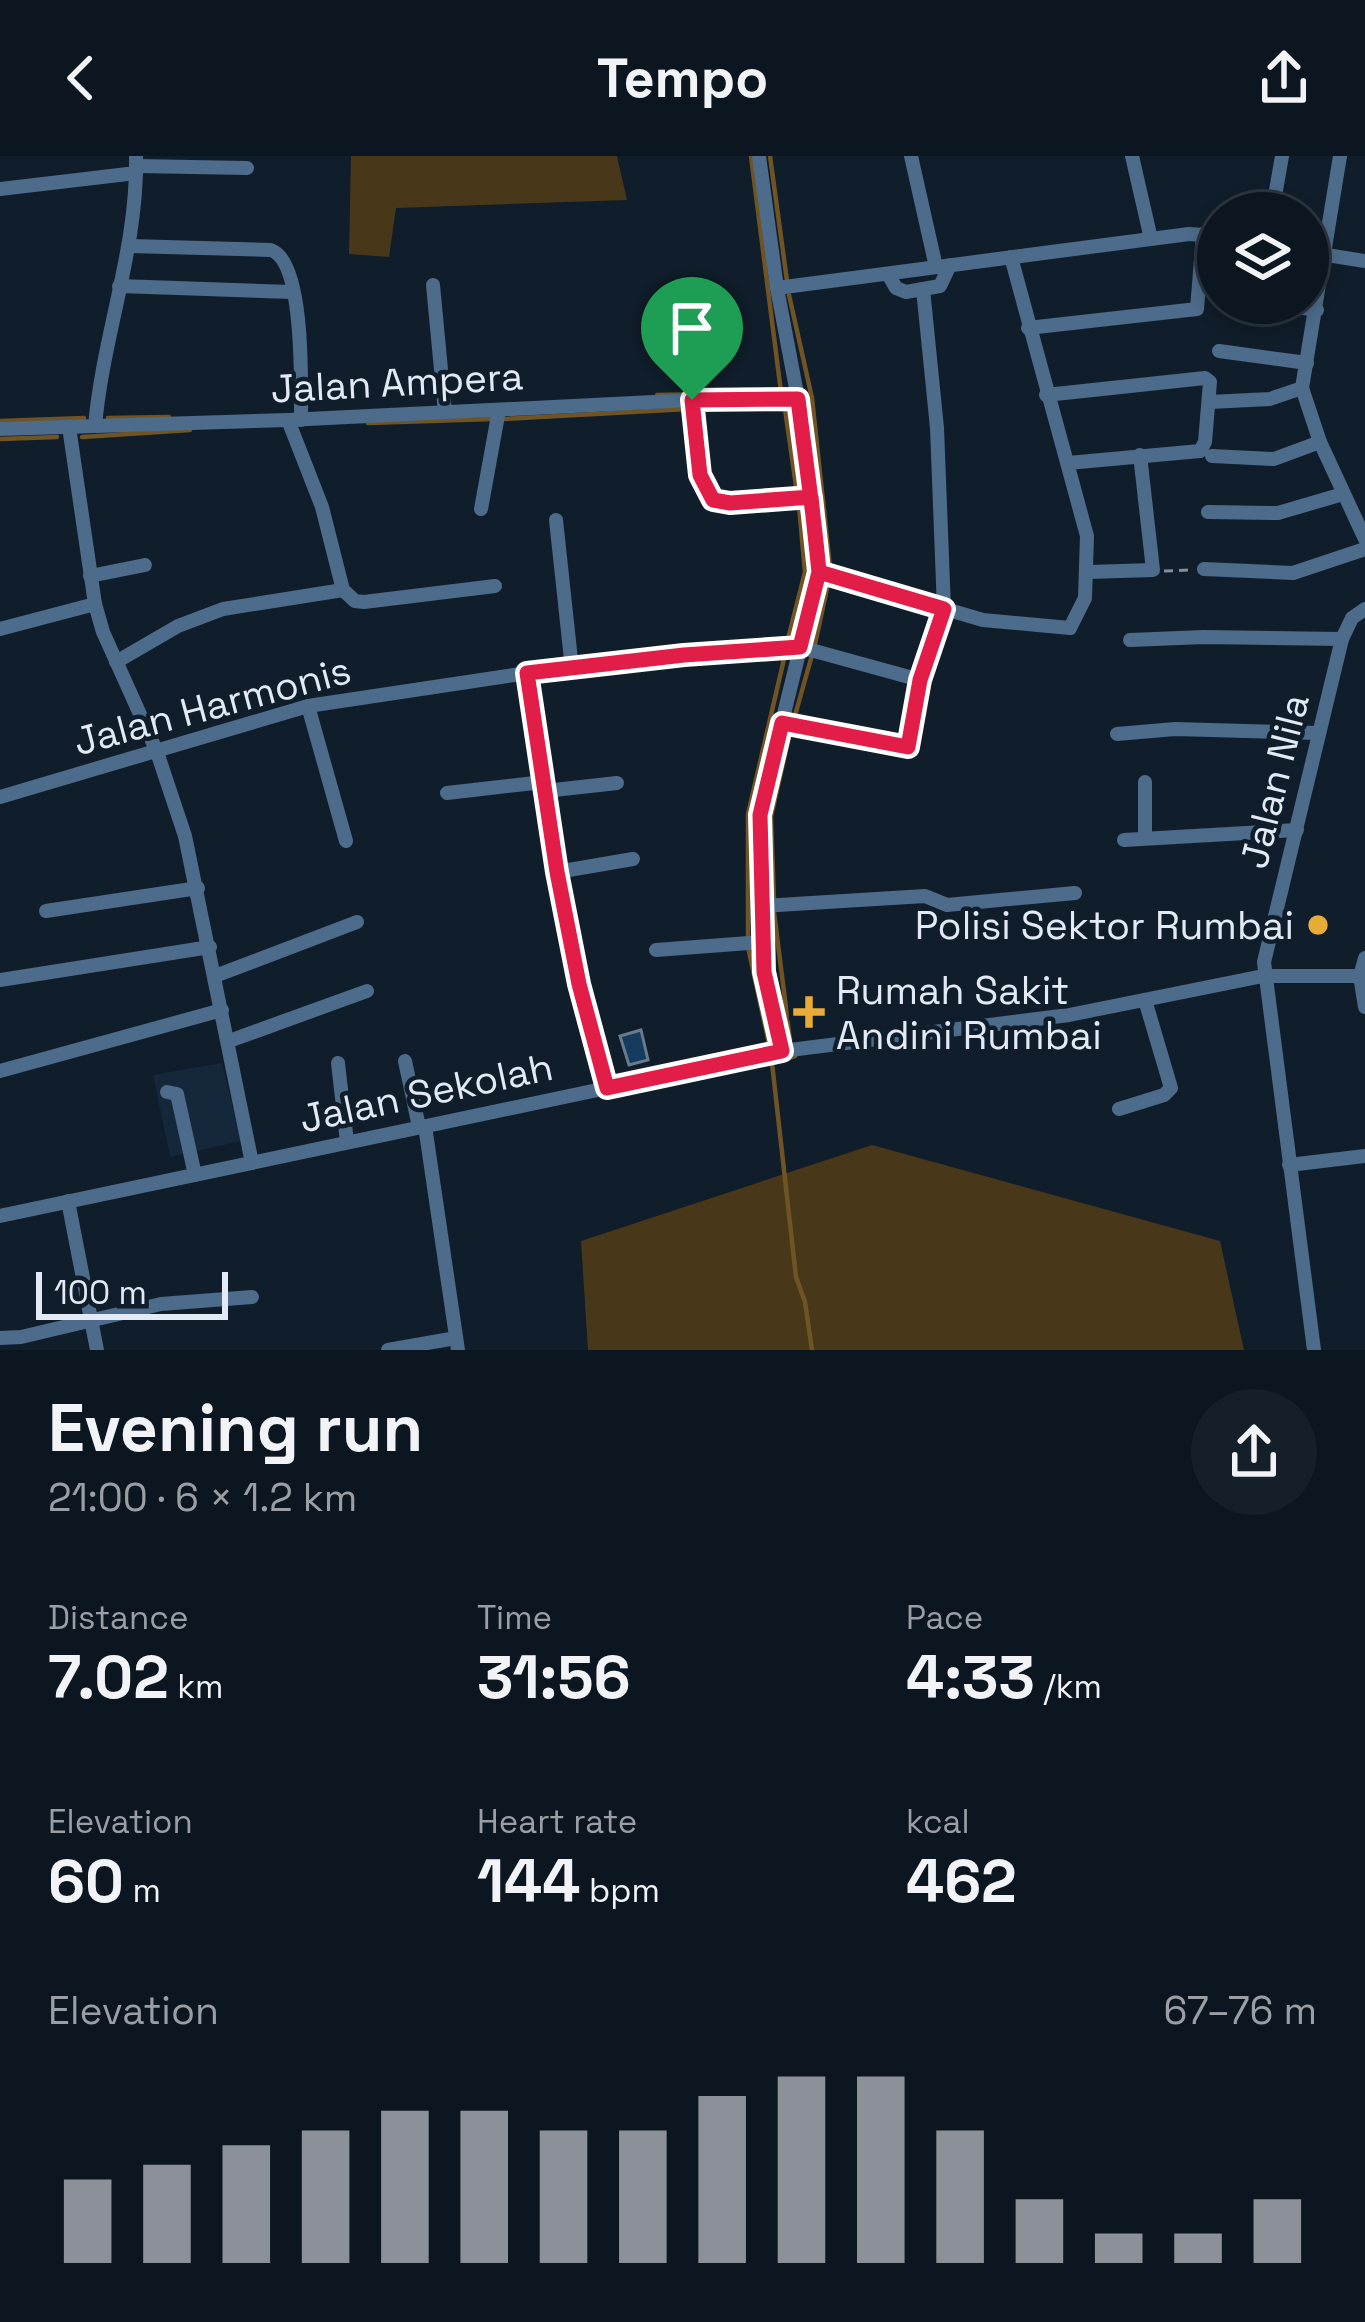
<!DOCTYPE html>
<meta charset="utf-8">
<style>
:root{--surface:#0c1620;--page:#151f29;--text:#f1f3f6;--muted:#9a9fa5;--line:#2c353e;--accent:#8c9099}
body{margin:0;font-family:"Space Grotesk",sans-serif;background:var(--page);color:var(--text);height:100vh;display:flex;flex-direction:column;font-size:45px;white-space:nowrap}
*{box-sizing:border-box;margin:0}
p{font-size:39px;color:var(--muted)}
.icon{flex:none;width:66px;height:66px;fill:none;stroke:currentColor;stroke-width:2;stroke-linecap:round;stroke-linejoin:round}
.map{position:relative;height:1194px;overflow:hidden}
.side{display:flex;flex-direction:column;background:var(--surface);flex:1}
.side>*{flex:none}
.controls{position:absolute;left:1197px;top:36px;display:grid;gap:24px}
.controls a{display:grid;place-items:center;width:132px;height:132px;border-radius:50%;background:var(--surface);box-shadow:0 6px 18px #0003,0 0 0 3px var(--line);font-size:60px}
.scale{position:absolute;left:36px;bottom:30px;width:192px;box-sizing:border-box;padding-left:12px;border:6px solid #e2ebf5;border-top:0;font-size:33px;line-height:42px;white-space:nowrap;color:#e2ebf5;-webkit-text-stroke:9px #101e2b;paint-order:stroke}
.pin{position:absolute;display:grid;place-items:center;width:102px;height:102px;color:#fff;margin:-123px -51px;border-radius:50% 50% 50% 0;rotate:-45deg;box-shadow:0 0 12px #0007}
.pin .icon{rotate:45deg}
.round{display:grid;place-items:center;flex:none;width:126px;height:126px;border-radius:63px;background:var(--page)}
.headline{display:flex;align-items:center;justify-content:space-between;height:204px;padding:0 48px}
h1{font-size:66px;font-weight:700;line-height:90px}
.figures{display:grid;grid-template-columns:repeat(3,1fr);gap:18px;height:204px;padding:12px 48px}
.figures div{display:grid;align-content:center}
.figures b{font-size:60px;font-weight:700}
.figures small{font-size:33px;font-weight:400}
.figures p{font-size:33px}
.chart{height:336px;padding:24px 48px}
.chart p{display:flex;justify-content:space-between}
.chart svg{width:100%;height:216px;margin-top:12px;stroke:var(--accent);stroke-width:6}
header{display:flex;justify-content:space-between;align-items:center;height:156px;padding:0 48px;background:var(--surface);font-size:54px;font-weight:700}
.map>svg:first-child{display:block}
</style>
<header><svg class="icon" aria-label="back" viewBox="0 0 24 24"><path d="M15 5l-7 7 7 7"/></svg>Tempo<svg class="icon" aria-label="share" viewBox="0 0 24 24"><path d="M12 15V3M7 8l5-5 5 5M5 13v7h14v-7"/></svg></header>
<div class="map">
<svg width="1365" height="1194" viewBox="0 0 1365 1194">
<rect width="100%" height="100%" fill="#101e2b"/>
<!-- built -->
<polygon fill="#15273a" points="222,907 241,985 170,1001 153,919"/>
<!-- green -->
<g fill="#493719">
<polygon points="351,0 617,0 627,44 396,52 389,101 349,98"/>
<polygon points="872,989 1220,1085 1244,1194 588,1194 581,1085"/>
</g>
<g fill="none" stroke-linecap="round" stroke-linejoin="round">
<!-- stream -->
<g stroke="#705424" stroke-width="4.5">
<polyline points="770,0 787,125"/>
<polyline points="789,139 812,242 830,411"/>
<polyline points="657,239 781,236 751,0"/>
<polyline points="701,253 785,253 797,337"/>
<polyline points="108,262 169,261"/>
<polyline points="505,263 687,253"/>
<polyline points="0,265 84,262"/>
<polyline points="368,267 492,263"/>
<polyline points="82,281 190,274"/>
<polyline points="0,283 57,281"/>
<polyline points="788,483 805,416 799,350"/>
<polyline points="815,488 828,428"/>
<polyline points="794,563 812,499"/>
<polyline points="774,744 771,661 791,572"/>
<polyline points="774,756 790,884"/>
<polyline points="748,781 748,658 784,503"/>
<polyline points="748,791 769,888"/>
<polyline points="795,900 772,907 796,1121 805,1146 812,1194"/>
</g>
</g>
<!-- building -->
<polygon fill="#153b5e" stroke="#697a8b" stroke-width="3" points="641,874 648,904 629,909 620,880"/>
<g fill="none" stroke-linecap="round" stroke-linejoin="round">
<!-- path -->
<polyline stroke="#838e99" stroke-width="3" stroke-dasharray="9 6" stroke-linecap="butt" points="1164,415 1191,414"/>
<!-- minor -->
<g stroke="#4d6b8a" stroke-width="14">
<polyline points="759,0 777,132 798,243 819,416 759,659 764,816 782,895"/>
<polyline points="911,0 936,111"/>
<polyline points="1132,0 1151,83"/>
<polyline points="1340,0 1302,232 1320,286 1365,383"/>
<polyline points="136,10 247,12"/>
<polyline points="0,33 136,17"/>
<polyline points="1272,57 1282,0"/>
<path d="M130,90l141,4c34,12 30,136 30,170"/>
<polyline points="1308,96 1365,105"/>
<polyline points="888,118 896,132 906,136 940,130 950,109"/>
<polyline points="433,129 445,256"/>
<polyline points="119,130 292,136"/>
<polyline points="777,132 1189,78 1218,80"/>
<polyline points="1272,147 1317,154"/>
<polyline points="1028,172 1197,153 1203,78"/>
<polyline points="1219,195 1307,207"/>
<polyline points="1046,239 1205,222 1210,226 1205,286 1200,295 1068,307"/>
<polyline points="693,244 701,319 713,344 730,347 811,341"/>
<polyline points="1210,246 1270,243 1302,232"/>
<path d="M95,270c8,-91 43,-178 41,-270"/>
<polyline points="69,271 95,448 103,476 157,596 185,680 252,1007"/>
<polyline points="0,273 288,264 693,244 798,243"/>
<polyline points="1212,300 1274,303 1320,286"/>
<polyline points="481,353 499,254"/>
<polyline points="1208,356 1278,357 1343,338"/>
<polyline points="556,364 572,513"/>
<polyline points="1204,413 1293,417 1365,393"/>
<polyline points="819,416 983,464 1070,472 1085,442 1087,380 1011,101"/>
<polyline points="1089,416 1153,414 1140,299"/>
<polyline points="90,420 145,409"/>
<polyline points="343,434 355,445 364,446 495,430"/>
<polyline points="0,473 95,448"/>
<polyline points="1130,484 1204,481 1342,483"/>
<polyline points="116,506 178,470 223,453 343,434 322,351 288,264"/>
<polyline points="527,517 557,716 579,828 607,931"/>
<polyline points="308,550 346,685"/>
<polyline points="782,567 900,592 908,591 912,584 920,524 944,453 937,272 923,133"/>
<polyline points="1117,578 1175,573 1318,577"/>
<polyline points="1145,626 1145,682"/>
<polyline points="545,635 617,627"/>
<polyline points="447,637 543,626"/>
<polyline points="0,641 308,550 527,517 684,499 800,491 920,524"/>
<polyline points="1124,684 1297,674"/>
<polyline points="557,716 633,703"/>
<polyline points="761,750 925,740 947,749 1075,737"/>
<polyline points="46,755 198,732"/>
<polyline points="656,794 762,786"/>
<polyline points="1365,802 1360,820 1365,851"/>
<polyline points="215,820 357,766"/>
<polyline points="0,824 210,791"/>
<polyline points="229,885 367,835"/>
<polyline points="405,905 419,971"/>
<polyline points="338,907 347,986"/>
<polyline points="0,915 222,854"/>
<polyline points="167,936 177,938 195,1019"/>
<polyline points="1119,953 1164,939 1171,932 1145,844"/>
<polyline points="425,970 458,1194"/>
<polyline points="1289,1009 1365,1000"/>
<polyline points="68,1045 97,1194"/>
<polyline points="0,1060 782,895 1069,859 1263,820 1365,820"/>
<polyline points="0,1182 21,1181 161,1148 252,1141"/>
<polyline points="388,1194 456,1182"/>
<polyline points="1314,1194 1264,806 1342,483 1352,462 1365,453"/>
</g>
</g>
<g fill="none" stroke-linecap="round" stroke-linejoin="round">
<defs>
<path id="route" d="M692,244l8,75 13,25 17,3 81,-6 8,75 -19,75 -116,8 -157,18 30,199 22,112 28,104 175,-37 -18,-79 -4,-157 22,-92 126,24 12,-67 24,-71 -125,-37c-5,-58 -14,-115 -21,-173l-106,1"/>
</defs>
<!-- route casing -->
<use href="#route" stroke="#fff" stroke-width="24"/>
<!-- route -->
<use href="#route" stroke="#e11d48" stroke-width="15"/>
</g>
<!-- markers -->
<g fill="#e8ab37" stroke="#101e2b" stroke-width="4.5">
<circle cx="1318" cy="769" r="12"/>
<path d="M803 838h12v12h12v12h-12v12h-12v-12h-12v-12h12z"/>
</g>
<g text-anchor="middle" stroke-width="9" stroke-linejoin="round" paint-order="stroke">
<!-- street labels -->
<g font-size="39" fill="#e2ebf5" stroke="#101e2b">
<text transform="translate(397 226) rotate(-3)" y="14">Jalan Ampera</text>
<text transform="translate(212 549) rotate(-15)" y="14">Jalan Harmonis</text>
<text transform="translate(1274 625) rotate(-76)" y="14">Jalan Nila</text>
<text transform="translate(426 936) rotate(-12)" y="14">Jalan Sekolah</text>
</g>
<!-- poi labels -->
<g font-size="39" fill="#e2ebf5" stroke="#101e2b" text-anchor="end">
<text x="1294" y="783">Polisi Sektor Rumbai</text>
<text x="836" y="848" text-anchor="start">Rumah Sakit<tspan x="836" dy="45">Andini Rumbai</tspan></text>
</g>
</g>
</svg>
<div class="controls">
<a><svg class="icon" aria-label="layers" viewBox="0 0 24 24"><path d="M12 4l9 5-9 5-9-5zM3 14l9 5 9-5"/></svg></a>
</div>
<div class="scale">100 m</div>
<div class="pin" style="left:692px;top:244px;background:#1e9e55"><svg class="icon" aria-label="arrive" viewBox="0 0 24 24"><path d="M6 21V4h12l-3 4 3 4H6"/></svg></div>
</div>
<section class="side">
<div class="headline"><div><h1>Evening run</h1><p>21:00 · 6 × 1.2 km</p></div><a class="round"><svg class="icon" aria-label="share" viewBox="0 0 24 24"><path d="M12 15V3M7 8l5-5 5 5M5 13v7h14v-7"/></svg></a></div>
<div class="figures">
<div><p>Distance</p><b>7.02<small> km</small></b></div>
<div><p>Time</p><b>31:56</b></div>
<div><p>Pace</p><b>4:33<small> /km</small></b></div>
</div>
<div class="figures">
<div><p>Elevation</p><b>60<small> m</small></b></div>
<div><p>Heart rate</p><b>144<small> bpm</small></b></div>
<div><p>kcal</p><b>462</b></div>
</div>
<div class="chart"><p><span>Elevation</span>67–76 m</p>
<svg viewBox="0 0 160 44" preserveAspectRatio="none"><path d="M5 44V27M15 44V24M25 44V20M35 44V17M45 44V13M55 44V13M65 44V17M75 44V17M85 44V10M95 44V6M105 44V6M115 44V17M125 44V31M135 44V38M145 44V38M155 44V31"/></svg>
</div>
</section>
